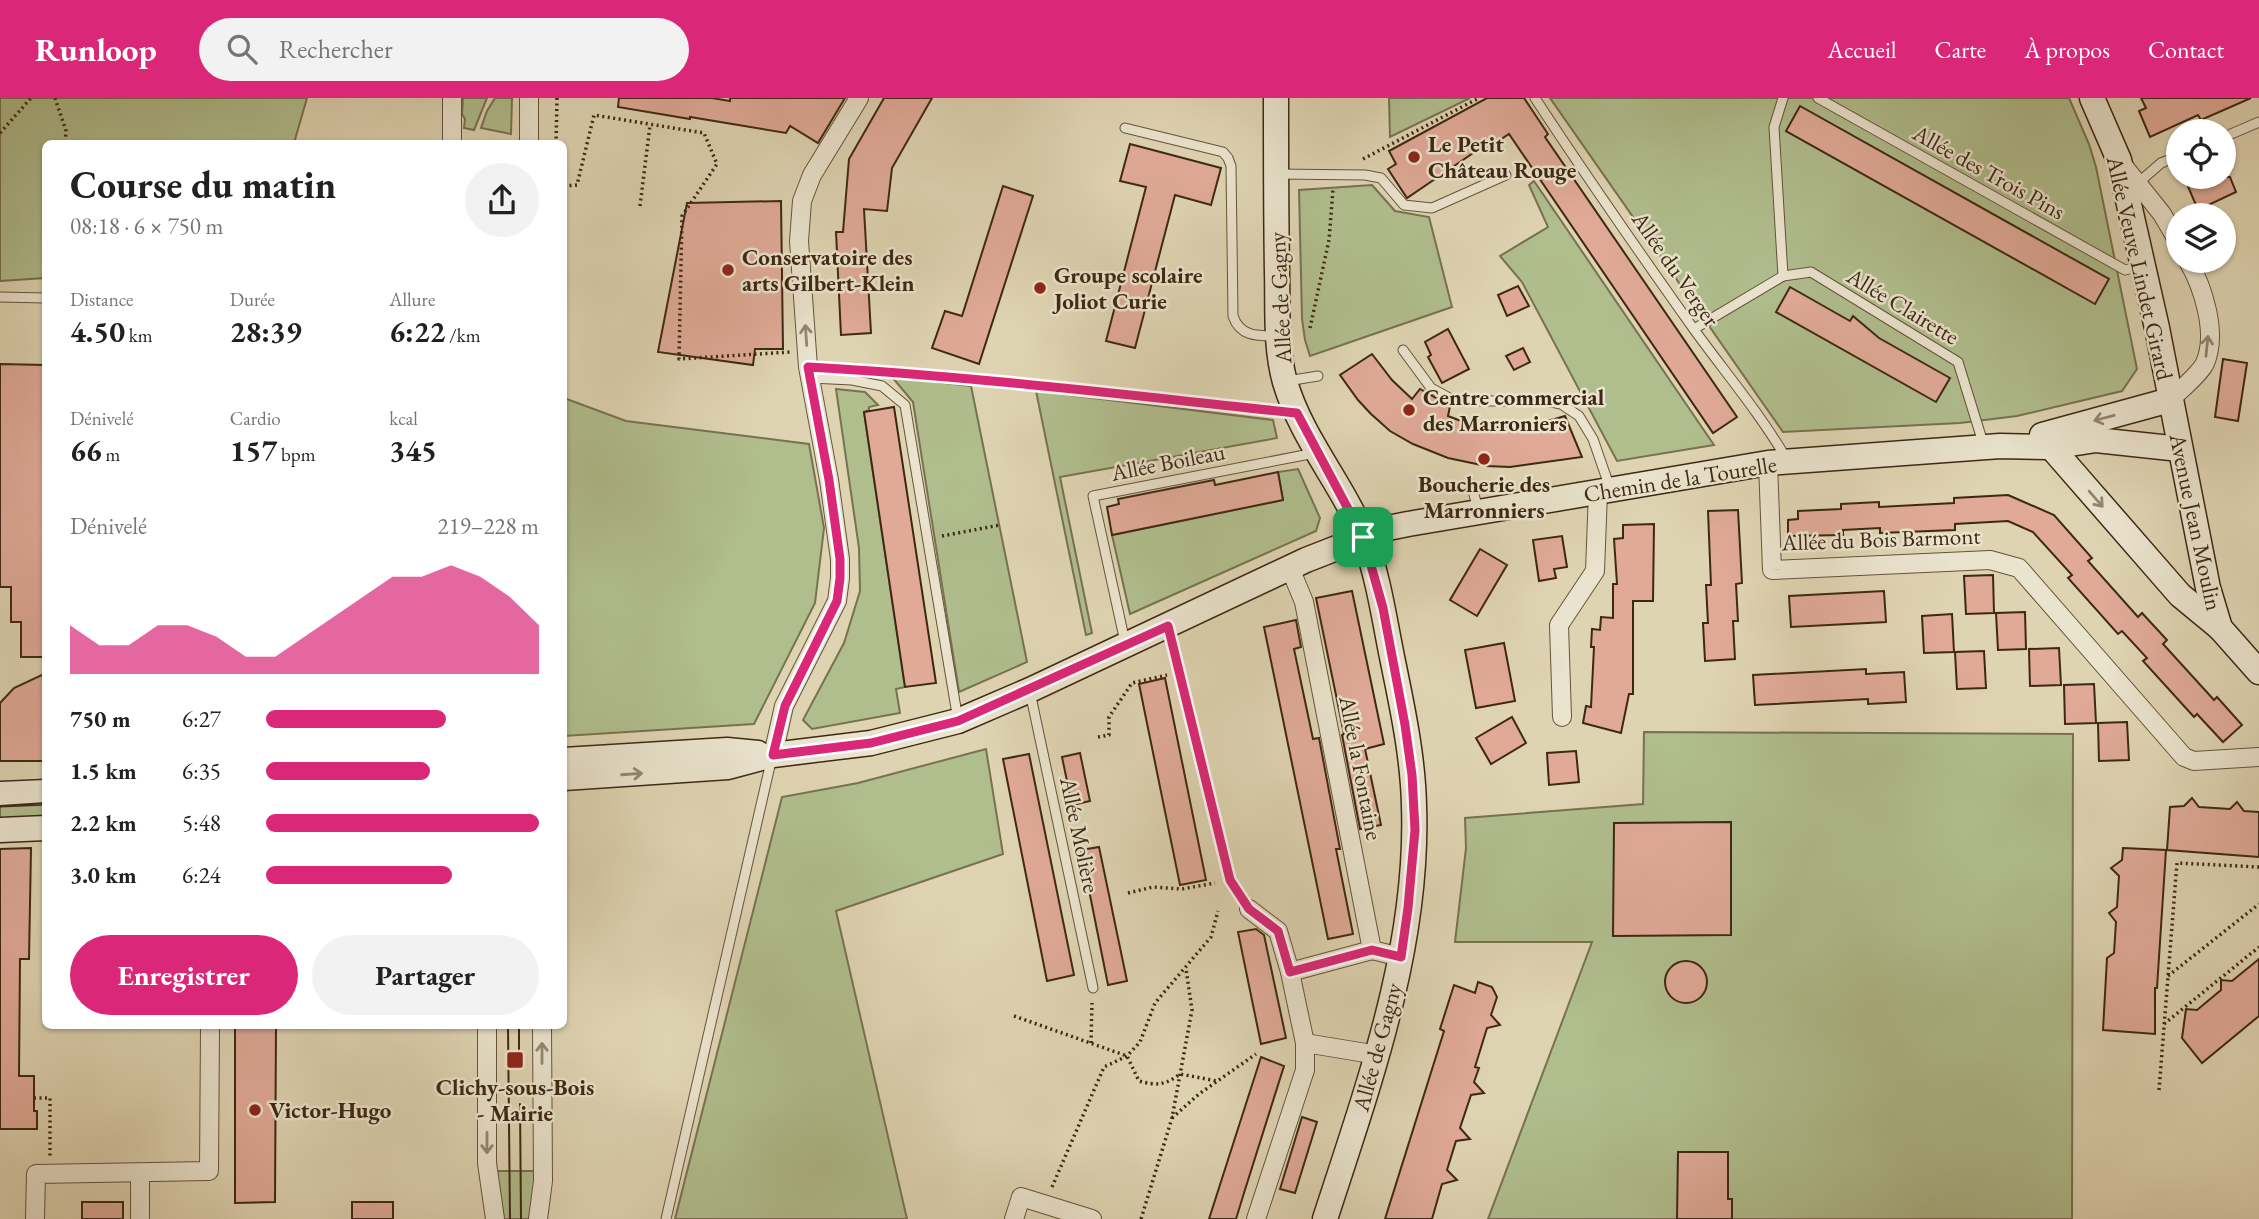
<!DOCTYPE html>
<html lang="fr">
<meta charset="utf-8">
<style>
:root{--surface:#fff;--page:#f2f2f2;--text:#202124;--muted:#757577;--accent:#db2777}
body{margin:0;font-family:"EB Garamond",serif;background:var(--page);color:var(--text);height:100vh;display:flex;flex-direction:column;font-size:26px;white-space:nowrap}
*{box-sizing:border-box;margin:0}
p{font-size:23px;color:var(--muted)}
.icon{flex:none;width:38px;height:38px;fill:none;stroke:currentColor;stroke-width:2;stroke-linecap:round;stroke-linejoin:round}
.map{position:relative;flex:1;overflow:hidden}
.side{position:absolute;left:42px;top:42px;width:525px;height:889px;display:flex;flex-direction:column;background:var(--surface);border-radius:10px;box-shadow:0 2px 5px #0004}
.side>*{flex:none}
.controls{position:absolute;left:2166px;top:21px;display:grid;gap:14px}
.controls a{display:grid;place-items:center;width:70px;height:70px;border-radius:50%;background:var(--surface);box-shadow:0 2px 5px #0004;font-size:35px}
.pin{position:absolute;display:grid;place-items:center;width:60px;height:60px;color:#fff;margin:-30px;border-radius:14px;box-shadow:0 4px 10px #0006}
.round{display:grid;place-items:center;flex:none;width:74px;height:74px;border-radius:37px;background:var(--page)}
.summary{display:flex;align-items:center;justify-content:space-between;height:119px;padding:0 28px}
h1{font-size:38px;font-weight:700;line-height:52px}
.stats{display:grid;grid-template-columns:repeat(3,1fr);gap:10px;height:119px;padding:7px 28px}
.stats div{display:grid;align-content:center}
.stats b{font-size:30px;font-weight:700}
.stats small{font-size:19px;font-weight:400}
.stats p{font-size:19px}
.chart{height:196px;padding:14px 28px}
.chart p{display:flex;justify-content:space-between}
.chart svg{width:100%;height:126px;margin-top:7px;fill:var(--accent);opacity:.7}
.primary-button{display:flex;gap:14px;margin-top:auto;padding:14px 28px}
.primary-button a{flex:1;height:80px;border-radius:42px;background:var(--accent);color:#fff;font-size:28px;font-weight:700;line-height:80px;text-align:center}
.primary-button a+a{background:var(--page);color:var(--text)}
ul{padding:0 28px;list-style:none;font-size:23px}
li{display:grid;grid-template-columns:112px 84px 1fr;align-items:center;height:52px}
li i{height:18px;border-radius:9px;background:var(--accent)}
header{display:flex;align-items:center;gap:42px;box-sizing:border-box;height:98px;padding:0 35px;background:var(--accent);color:#fff}
header strong{font-size:33px}
nav{display:flex;gap:38px;margin-inline-start:auto;font-size:24px}
.search{width:490px;height:63px;background:var(--page);display:flex;align-items:center;gap:18px;box-sizing:border-box;padding:0 24px;border-radius:38px;color:var(--muted);font-size:26px}
.map>svg:first-child{display:block}
</style>
<header>
<strong>Runloop</strong>
<div class="search"><svg class="icon" aria-label="search" viewBox="0 0 24 24"><circle cx="10" cy="10" r="6"/><path d="M15 15l6 6"/></svg>Rechercher</div>
<nav><a>Accueil</a><a>Carte</a><a>À propos</a><a>Contact</a></nav>
</header>
<div class="map">
<svg width="2259" height="1121" viewBox="0 0 2259 1121">
<rect width="100%" height="100%" fill="#dfd4b2"/>
<filter id="stains"><feTurbulence type="fractalNoise" baseFrequency=".00286" numOctaves="4"/><feColorMatrix values="0 0 0 0 .2 0 0 0 0 .09 0 0 0 0 .02 0 0 0 .5 -.17"/></filter>
<radialGradient id="worn" r=".72"><stop offset=".6" stop-color="#630" stop-opacity="0"/><stop offset="1" stop-color="#630" stop-opacity=".3"/></radialGradient>
<!-- green -->
<g fill="#b0bd8d" stroke="#777250" stroke-width="2">
<polygon points="0,0 307,0 294,45 46,46 45,180 0,183"/>
<polygon points="463,0 487,0 474,32 464,30 465,21 462,16"/>
<polygon points="495,0 512,0 511,36 481,30 487,13"/>
<polygon points="1389,0 1470,0 1390,39"/>
<polygon points="1550,0 2069,0 2089,46 2096,69 2137,271 2122,293 2017,318 1960,325 1783,334"/>
<polygon points="1534,83 1714,347 1617,363 1522,184 1500,158 1548,129 1529,87"/>
<polygon points="1372,87 1395,113 1429,119 1452,209 1310,258 1305,242 1302,221 1299,92"/>
<polygon points="892,279 971,288 1027,564 959,594 913,304"/>
<polygon points="836,291 865,294 878,307 869,309 869,312 864,314 905,589 896,591 900,615 812,631 803,622 844,545 860,493 859,450"/>
<polygon points="1036,293 1273,322 1277,340 1060,379 1092,535 1086,537"/>
<polygon points="564,300 626,323 809,346 824,430 815,505 754,626 564,638"/>
<polygon points="1298,371 1320,420 1316,433 1130,516 1112,437 1283,402 1278,374"/>
<polygon points="1644,634 2073,636 2072,1121 1488,1121 1592,844 1455,844 1466,750 1465,720 1643,706"/>
<polygon points="986,651 1003,756 836,813 907,1121 675,1121 782,699 858,685"/>
<polygon points="45,700 45,721 0,723 0,702"/>
<polygon points="497,1073 536,1073 532,1121 501,1121"/>
</g>
<!-- building -->
<g fill="#e0aa97" stroke="#3e2813" stroke-width="2">
<polygon points="619,0 712,0 730,3 730,0 845,0 818,45 790,28 786,35 690,19 690,21 618,9"/>
<polygon points="884,0 932,0 892,70 887,113 864,111 871,235 841,237 836,134 843,134 849,61"/>
<polygon points="1487,0 1524,0 1548,36 1545,39 1737,319 1713,335 1509,36 1485,52 1482,49 1407,100 1388,71 1396,66 1389,53"/>
<polygon points="2141,0 2251,0 2201,22 2198,17 2150,39 2139,13 2146,10"/>
<polygon points="1800,8 2109,181 2095,206 1786,33"/>
<polygon points="1130,46 1221,70 1211,107 1175,97 1135,250 1106,243 1146,89 1120,83"/>
<polygon points="2184,79 2230,79 2236,94 2198,112"/>
<polygon points="1003,88 1033,98 979,266 932,250 945,213 962,218"/>
<polygon points="781,103 783,251 755,251 753,267 658,254 687,105"/>
<polygon points="1518,188 1529,208 1507,218 1498,197"/>
<polygon points="1790,189 1850,223 1853,218 1879,240 1950,280 1936,304 1776,214"/>
<polygon points="1448,231 1469,271 1442,285 1428,259 1431,257 1425,244"/>
<polygon points="1523,250 1530,264 1514,272 1506,258"/>
<polygon points="1372,256 1392,282 1412,301 1420,291 1450,308 1448,318 1469,326 1491,329 1527,329 1565,318 1582,359 1510,369 1486,368 1448,360 1413,346 1390,333 1371,316 1358,302 1340,277"/>
<polygon points="2223,261 2247,265 2238,323 2215,319"/>
<polygon points="0,266 46,267 46,559 21,559 21,524 11,524 11,489 0,489"/>
<polygon points="894,309 936,585 905,589 864,314"/>
<polygon points="1278,374 1283,402 1112,437 1107,409 1119,406 1118,401 1214,382 1215,387"/>
<polygon points="2008,397 2054,417 2092,460 2088,463 2138,519 2142,515 2167,542 2163,546 2214,602 2217,599 2242,627 2223,644 2197,616 2194,619 2143,563 2147,560 2122,533 2118,536 2068,480 2072,477 2033,434 2008,423 1955,426 1955,432 1880,435 1880,430 1843,432 1843,437 1788,438 1788,422 1798,421 1798,413 1841,411 1841,406 1879,404 1879,409 1954,405 1954,400"/>
<polygon points="1738,412 1742,485 1736,486 1738,523 1733,523 1735,561 1705,563 1703,525 1708,525 1706,487 1711,487 1708,413"/>
<polygon points="1654,426 1653,503 1633,503 1633,596 1629,596 1621,635 1583,625 1586,608 1591,609 1594,549 1591,549 1592,531 1600,532 1601,519 1613,520 1613,486 1617,486 1614,441 1623,440 1623,427"/>
<polygon points="1562,438 1567,469 1554,471 1556,480 1539,483 1533,442"/>
<polygon points="1480,451 1507,467 1477,518 1450,502"/>
<polygon points="1993,477 1994,515 1966,516 1964,478"/>
<polygon points="1352,493 1384,646 1365,651 1381,727 1360,731 1342,637 1344,636 1316,500"/>
<polygon points="1884,493 1886,524 1791,529 1789,498"/>
<polygon points="2025,514 2026,551 1998,552 1996,515"/>
<polygon points="1952,516 1954,554 1924,555 1922,518"/>
<polygon points="1296,522 1301,549 1294,551 1313,641 1319,640 1340,751 1336,751 1353,836 1328,841 1264,529"/>
<polygon points="1504,545 1515,603 1476,610 1465,552"/>
<polygon points="2059,550 2061,587 2030,588 2029,551"/>
<polygon points="1984,553 1986,590 1957,591 1955,554"/>
<polygon points="1866,571 1866,576 1904,574 1906,604 1868,606 1868,601 1755,607 1753,577"/>
<polygon points="46,575 46,663 0,663 0,605 14,590"/>
<polygon points="1165,580 1206,782 1180,787 1139,586"/>
<polygon points="2094,586 2096,625 2065,626 2064,587"/>
<polygon points="1512,619 1526,645 1491,666 1476,640"/>
<polygon points="2127,624 2129,662 2099,663 2098,625"/>
<polygon points="1576,653 1579,684 1549,687 1547,655"/>
<polygon points="1080,655 1090,703 1072,707 1062,659"/>
<polygon points="1029,656 1074,877 1047,883 1003,661"/>
<polygon points="2192,700 2199,709 2230,711 2237,704 2244,713 2259,714 2259,759 2167,752 2170,709 2184,708"/>
<polygon points="1731,724 1731,837 1613,838 1614,725"/>
<polygon points="1099,749 1127,883 1108,887 1081,752"/>
<polygon points="31,750 29,861 20,861 19,978 34,978 34,1013 37,1013 37,1031 0,1031 0,751"/>
<polygon points="2123,750 2166,752 2157,890 2155,890 2155,936 2103,932 2107,860 2114,855 2116,824 2109,815 2117,809 2119,778 2111,770 2122,762"/>
<polygon points="1256,831 1264,837 1286,940 1261,946 1238,834"/>
<polygon points="2259,861 2259,918 2202,965 2182,940 2186,911 2197,912 2221,892 2221,882 2232,883"/>
<circle cx="1686" cy="884" r="21"/>
<polygon points="1478,884 1492,889 1497,899 1491,917 1500,927 1487,930 1475,969 1479,970 1474,984 1484,995 1471,997 1460,1030 1470,1041 1456,1043 1447,1072 1457,1082 1442,1086 1432,1121 1385,1121 1444,933 1440,931 1454,887 1475,895"/>
<polygon points="235,928 276,928 275,1104 235,1105"/>
<polygon points="1261,959 1284,968 1244,1095 1236,1121 1209,1121"/>
<polygon points="1302,1019 1317,1024 1295,1095 1280,1091"/>
<polygon points="1678,1054 1728,1054 1728,1101 1732,1101 1732,1121 1677,1121"/>
<rect x="82" y="1104" width="41" height="17"/>
<rect x="352" y="1104" width="41" height="17"/>
</g>
<g fill="none" stroke-linecap="round" stroke-linejoin="round">
<defs>
<g id="lane">
<path d="M1535,0c51,78 104,154 158,230 31,43 66,84 93,130"/>
<polyline points="1818,0 2125,172 2142,168"/>
<path d="M1125,30l98,24 5,6 3,8 2,150c7,21 25,20 44,20"/>
<polyline points="2224,39 2259,24"/>
<polyline points="1277,76 1365,77 1381,80 1404,107 1432,110 1506,77"/>
<polyline points="2138,85 2161,65 2179,58"/>
<polyline points="1783,178 1811,174 1958,264 1984,348"/>
<polyline points="0,199 46,200"/>
<polyline points="1694,231 1783,178 1774,29 1783,0"/>
<polyline points="1403,252 1431,290 1455,303 1546,303 1561,306 1579,318 1593,341 1610,390"/>
<polyline points="810,280 852,282 882,288 905,307 958,622"/>
<polyline points="1287,283 1318,278"/>
<polyline points="1471,386 1478,411"/>
<polyline points="1168,528 1230,782 1249,811"/>
<polyline points="1125,544 1093,398 1315,355"/>
<polyline points="1030,594 1093,890"/>
<polyline points="666,1121 772,659"/>
</g>
<g id="street">
<polyline points="452,46 452,0"/>
<polyline points="529,46 529,0"/>
<polyline points="2122,66 2162,116 2179,145"/>
<path d="M2170,302c9,-9 30,-26 35,-37 13,-30 -2,-76 -17,-102"/>
<polyline points="1768,365 1772,472 1990,462 2019,470 2184,659 2194,663 2259,659"/>
<polyline points="1290,470 1304,504 1372,852 1401,859"/>
<polyline points="1562,619 1559,527 1595,473 1598,394"/>
<polyline points="773,657 784,608 837,503 840,480 840,461 829,382 808,269 799,143 802,103 812,77 859,0"/>
<polyline points="1249,811 1278,833 1290,874 1305,945 1305,972 1256,1121"/>
<polyline points="1290,874 1372,852"/>
<polyline points="487,928 487,1065 495,1121"/>
<polyline points="1305,945 1378,957"/>
<polyline points="140,1076 140,1121"/>
<polyline points="35,1121 36,1076 209,1073 210,928"/>
<polyline points="538,1121 543,1083 542,928"/>
<polyline points="1014,1121 1021,1099 1092,1121"/>
</g>
<g id="secondary">
<path d="M1276,0c0,58 0,116 1,174 1,36 -2,75 8,110 17,58 58,102 79,156 14,38 20,79 28,119 10,49 21,99 22,149 5,142 -46,280 -89,413"/>
<polyline points="2092,0 2119,62 2157,230 2208,490 2220,530 2259,574"/>
<polyline points="2042,337 2170,302"/>
<polyline points="2051,349 2180,497 2220,530"/>
<polyline points="564,662 727,652 758,655"/>
<polyline points="564,680 728,669 773,657 871,645 958,623 1030,592 1306,462 1388,430 1408,426 1768,365 2000,348 2051,349 2096,342 2180,351"/>
<polyline points="0,696 46,694"/>
<polyline points="0,732 46,730"/>
</g>
</defs>
<!-- lane casing -->
<use href="#lane" stroke="#66533b" stroke-width="11"/>
<!-- street casing -->
<use href="#street" stroke="#66533b" stroke-width="20"/>
<!-- secondary casing -->
<use href="#secondary" stroke="#3e2813" stroke-width="27"/>
<!-- path -->
<g stroke="#3e2813" stroke-width="3.5" stroke-dasharray="2 3.5" stroke-linecap="butt">
<polyline points="55,0 66,33 65,46"/>
<polyline points="0,35 31,0"/>
<polyline points="556,46 557,0"/>
<polyline points="1363,61 1479,0"/>
<polyline points="564,88 577,87 594,17 704,35 717,66 682,118 679,261 790,254"/>
<polyline points="640,108 650,27"/>
<polyline points="1310,230 1329,142 1333,91"/>
<polyline points="887,273 1273,312"/>
<polyline points="942,438 1000,427"/>
<polyline points="1098,639 1109,637 1109,619 1132,585 1167,577"/>
<polyline points="1128,795 1153,789 1182,791 1215,785"/>
<polyline points="2168,878 2259,806"/>
<path d="M1014,918l113,40 12,25c18,5 26,4 41,-7l37,7"/>
<polyline points="2164,926 2259,849"/>
<polyline points="1091,945 1092,905"/>
<polyline points="2159,992 2177,765 2259,769"/>
<polyline points="34,1000 50,1000 50,1059"/>
<polyline points="1172,1020 1199,996 1256,956"/>
<polyline points="1052,1089 1104,969 1127,958 1140,944 1155,905 1211,839 1218,813"/>
<polyline points="1141,1121 1172,1020 1192,912 1186,871"/>
</g>
<!-- lane -->
<use href="#lane" stroke="#eae3cd" stroke-width="9"/>
<!-- street -->
<use href="#street" stroke="#eae3cd" stroke-width="18"/>
<!-- secondary -->
<use href="#secondary" stroke="#eae3cd" stroke-width="24"/>
<!-- tram -->
<g stroke="#3e2813" stroke-width="2">
<polyline points="0,708 46,705"/>
<polyline points="508,928 510,1121"/>
<polyline points="519,928 519,964"/>
<polyline points="520,1006 521,1121"/>
</g>
</g>
<!-- one-way arrows -->
<defs><path id="oneway-shaft" d="M-6 0H5M1.5-3L5.5 0L1.5 3" fill="none" stroke-width="1.6" stroke-linecap="round" stroke-linejoin="round" transform="scale(1.75)"/></defs>
<g stroke="#948670">
<use href="#oneway-shaft" transform="translate(806 237) rotate(-94)"/>
<use href="#oneway-shaft" transform="translate(2207 248) rotate(-84)"/>
<use href="#oneway-shaft" transform="translate(2104 320) rotate(165)"/>
<use href="#oneway-shaft" transform="translate(2096 401) rotate(49)"/>
<use href="#oneway-shaft" transform="translate(632 676) rotate(-4)"/>
<use href="#oneway-shaft" transform="translate(542 955) rotate(-90)"/>
<use href="#oneway-shaft" transform="translate(487 1045) rotate(90)"/>
</g>
<g fill="none" stroke-linecap="round" stroke-linejoin="round">
<defs>
<path id="route" d="M808,269c164,9 326,29 489,46l66,124 20,71 22,117 7,50 3,55 -7,78 -7,49 -29,-7 -82,22 -12,-41 -29,-22 -19,-29 -62,-254 -210,95 -87,22 -98,12 12,-49 52,-105 3,-23v-19l-11,-79z"/>
</defs>
<!-- route casing -->
<use href="#route" stroke="#fff" stroke-width="14"/>
<!-- route -->
<use href="#route" stroke="#db2777" stroke-width="9"/>
</g>
<!-- markers -->
<g fill="#8f2418" stroke="#eae3cd" stroke-width="2.5">
<circle cx="1414" cy="59" r="7"/>
<circle cx="728" cy="172" r="7"/>
<circle cx="1040" cy="190" r="7"/>
<circle cx="1409" cy="312" r="7"/>
<circle cx="1484" cy="361" r="7"/>
<rect x="506" y="953" width="18" height="18" rx="3.5"/>
<circle cx="255" cy="1012" r="7"/>
</g>
<g text-anchor="middle" stroke-width="5" stroke-linejoin="round" paint-order="stroke">
<!-- poi labels -->
<g font-size="23" font-weight="bold" fill="#3e2813" stroke="#eae3cd" text-anchor="start">
<text x="1428" y="54">Le Petit<tspan x="1428" dy="26">Château Rouge</tspan></text>
<text x="742" y="167">Conservatoire des<tspan x="742" dy="26">arts Gilbert-Klein</tspan></text>
<text x="1054" y="185">Groupe scolaire<tspan x="1054" dy="26">Joliot Curie</tspan></text>
<text x="1423" y="307">Centre commercial<tspan x="1423" dy="26">des Marroniers</tspan></text>
<text x="1484" y="394" text-anchor="middle">Boucherie des<tspan x="1484" dy="26">Marronniers</tspan></text>
<text x="515" y="997" text-anchor="middle">Clichy-sous-Bois<tspan x="515" dy="26">- Mairie</tspan></text>
<text x="269" y="1020">Victor-Hugo</text>
</g>
<!-- street labels -->
<g font-size="23" fill="#3e2813" stroke="#eae3cd">
<text transform="translate(1989 74) rotate(29)" y="8">Allée des Trois Pins</text>
<text transform="translate(2140 170) rotate(77)" y="8">Allée Veuve Lindet Girard</text>
<text transform="translate(1676 171) rotate(55)" y="8">Allée du Verger</text>
<text transform="translate(1280 200) rotate(-93)" y="8">Allée de Gagny</text>
<text transform="translate(1903 208) rotate(31)" y="8">Allée Clairette</text>
<text transform="translate(1168 364) rotate(-11)" y="8">Allée Boileau</text>
<text transform="translate(1680 381) rotate(-9)" y="8">Chemin de la Tourelle</text>
<text transform="translate(2196 424) rotate(78)" y="8">Avenue Jean Moulin</text>
<text transform="translate(1881 441) rotate(-2)" y="8">Allée du Bois Barmont</text>
<text transform="translate(1361 670) rotate(79)" y="8">Allée la Fontaine</text>
<text transform="translate(1080 737) rotate(78)" y="8">Allée Molière</text>
<text transform="translate(1377 949) rotate(-75)" y="8">Allée de Gagny</text>
</g>
</g>
<rect width="100%" height="100%" filter="url(#stains)"/>
<rect width="100%" height="100%" fill="url(#worn)"/>
</svg>
<div class="controls">
<a><svg class="icon" aria-label="locate" viewBox="0 0 24 24"><circle cx="12" cy="12" r="6"/><path d="M12 2v4M12 18v4M2 12h4M18 12h4"/></svg></a>
<a><svg class="icon" aria-label="layers" viewBox="0 0 24 24"><path d="M12 4l9 5-9 5-9-5zM3 14l9 5 9-5"/></svg></a>
</div>
<div class="pin" style="left:1363px;top:439px;background:#1e9e55"><svg class="icon" aria-label="arrive" viewBox="0 0 24 24"><path d="M6 21V4h12l-3 4 3 4H6"/></svg></div>
<section class="side">
<div class="summary"><div><h1>Course du matin</h1><p>08:18 · 6 × 750 m</p></div><a class="round"><svg class="icon" aria-label="share" viewBox="0 0 24 24"><path d="M12 15V3M7 8l5-5 5 5M5 13v7h14v-7"/></svg></a></div>
<div class="stats">
<div><p>Distance</p><b>4.50<small> km</small></b></div>
<div><p>Durée</p><b>28:39</b></div>
<div><p>Allure</p><b>6:22<small> /km</small></b></div>
</div>
<div class="stats">
<div><p>Dénivelé</p><b>66<small> m</small></b></div>
<div><p>Cardio</p><b>157<small> bpm</small></b></div>
<div><p>kcal</p><b>345</b></div>
</div>
<div class="chart"><p><span>Dénivelé</span>219–228 m</p>
<svg viewBox="0 0 160 44" preserveAspectRatio="none"><path d="M0 44V27L10 34L20 34L30 27L40 27L50 31L60 38L70 38L80 31L90 24L100 17L110 10L120 10L130 6L140 10L150 17L160 27V44z"/></svg>
</div>
<ul>
<li><b>750 m</b>6:27<i style="width:66%"></i></li>
<li><b>1.5 km</b>6:35<i style="width:60%"></i></li>
<li><b>2.2 km</b>5:48<i style="width:100%"></i></li>
<li><b>3.0 km</b>6:24<i style="width:68%"></i></li>
</ul>
<div class="primary-button"><a>Enregistrer</a><a>Partager</a></div>
</section>
</div>
